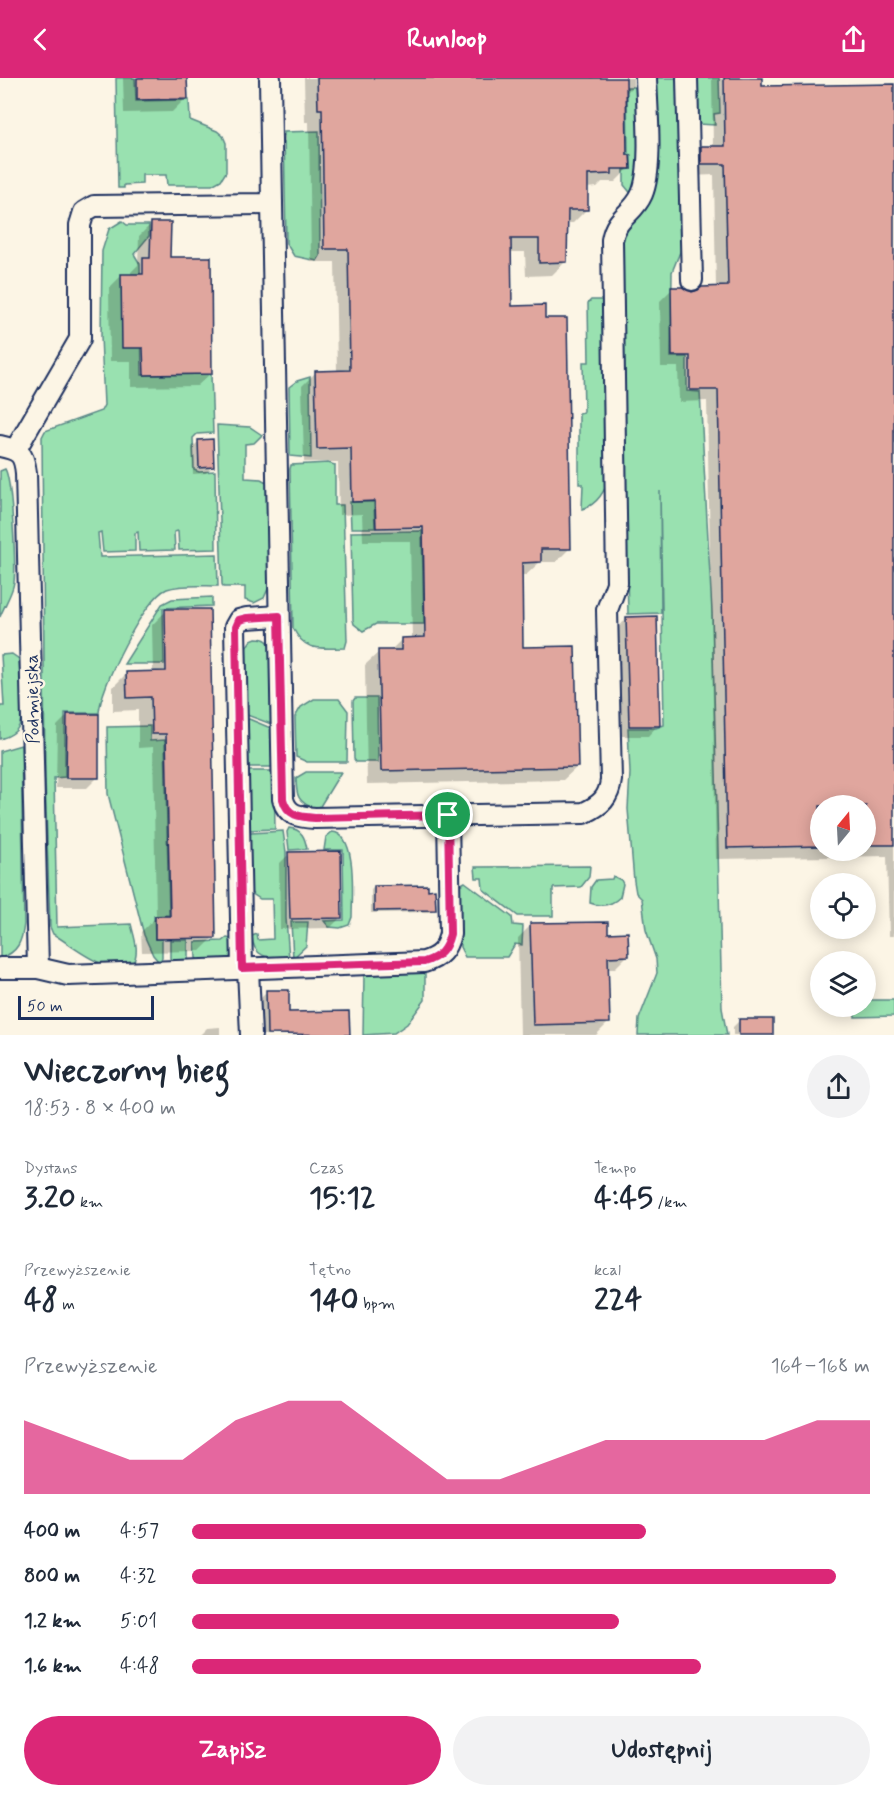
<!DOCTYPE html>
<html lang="pl">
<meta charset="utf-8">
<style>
:root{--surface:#fff;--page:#f2f2f3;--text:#1f2937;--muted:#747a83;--accent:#db2777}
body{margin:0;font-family:Mynerve,sans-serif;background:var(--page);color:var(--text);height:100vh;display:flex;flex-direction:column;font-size:22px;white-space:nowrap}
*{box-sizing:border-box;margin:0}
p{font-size:20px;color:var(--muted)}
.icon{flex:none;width:33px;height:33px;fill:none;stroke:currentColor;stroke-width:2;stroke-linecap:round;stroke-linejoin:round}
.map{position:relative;height:957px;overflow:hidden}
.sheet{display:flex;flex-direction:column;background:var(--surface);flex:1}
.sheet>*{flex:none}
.needle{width:39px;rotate:18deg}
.buttons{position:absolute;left:810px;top:717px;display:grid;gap:12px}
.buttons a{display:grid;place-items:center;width:66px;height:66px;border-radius:50%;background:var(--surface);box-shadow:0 3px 15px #0003;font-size:30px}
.scale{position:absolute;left:18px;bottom:15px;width:136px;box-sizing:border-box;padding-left:6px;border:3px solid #1b2f5e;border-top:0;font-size:16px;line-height:21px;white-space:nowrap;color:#1b2f5e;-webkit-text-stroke:4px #fcf5e5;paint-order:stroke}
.pin{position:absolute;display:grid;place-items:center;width:51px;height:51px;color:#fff;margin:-26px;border:3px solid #fff;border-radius:50%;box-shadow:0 2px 6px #0007}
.round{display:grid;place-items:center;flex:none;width:63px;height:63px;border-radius:32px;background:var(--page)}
.head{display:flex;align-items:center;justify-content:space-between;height:102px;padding:0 24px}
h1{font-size:33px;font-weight:700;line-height:45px}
.figures{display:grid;grid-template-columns:repeat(3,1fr);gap:9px;height:102px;padding:6px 24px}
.figures div{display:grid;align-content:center}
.figures b{font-size:30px;font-weight:700}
.figures small{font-size:16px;font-weight:400}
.figures p{font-size:16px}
.chart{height:168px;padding:12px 24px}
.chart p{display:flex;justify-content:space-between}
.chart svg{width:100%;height:108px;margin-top:6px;fill:var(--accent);opacity:.7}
.action{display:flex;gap:12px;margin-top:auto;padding:12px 24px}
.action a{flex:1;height:69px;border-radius:36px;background:var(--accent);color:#fff;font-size:24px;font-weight:700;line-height:69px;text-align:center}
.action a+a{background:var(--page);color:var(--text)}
ul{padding:0 24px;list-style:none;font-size:20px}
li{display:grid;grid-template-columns:96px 72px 1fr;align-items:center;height:45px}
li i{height:15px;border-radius:8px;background:var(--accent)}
header{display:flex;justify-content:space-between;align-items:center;height:78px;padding:0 24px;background:var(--accent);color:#fff;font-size:27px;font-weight:700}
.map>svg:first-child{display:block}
</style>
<header><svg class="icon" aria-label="back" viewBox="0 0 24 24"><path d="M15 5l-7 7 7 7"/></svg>Runloop<svg class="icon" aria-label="share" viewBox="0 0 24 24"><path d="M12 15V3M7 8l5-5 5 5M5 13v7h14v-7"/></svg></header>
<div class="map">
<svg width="894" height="957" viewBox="0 0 894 957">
<rect width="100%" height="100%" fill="#fcf5e5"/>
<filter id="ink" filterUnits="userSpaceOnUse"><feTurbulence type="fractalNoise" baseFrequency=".0167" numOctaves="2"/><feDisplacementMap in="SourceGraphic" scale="12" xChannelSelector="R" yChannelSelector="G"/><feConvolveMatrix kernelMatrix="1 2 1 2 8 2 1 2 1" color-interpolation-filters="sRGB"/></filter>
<g filter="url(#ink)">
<!-- green -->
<g fill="#99e1b0" stroke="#5a8887" stroke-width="1.5">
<polygon points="116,0 135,0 136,23 189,22 190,42 217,53 223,58 226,65 226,94 221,102 212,107 167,107 166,97 142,97 142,106 124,107 124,110 118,110"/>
<polygon points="652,0 682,0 683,162 680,174 672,194 671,279 687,279 687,313 700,314 712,534 722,930 727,957 638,957 639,941 657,895 656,881 646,852 642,821 636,815 634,803 628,731 630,695 628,650 656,650 664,647 660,413 661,535 628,536 619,159 636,139"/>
<polygon points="693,0 719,0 720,35 714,36 715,47 698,46"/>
<polygon points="627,9 641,9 642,88 633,118 624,107 624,92 631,91 631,77 628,76"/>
<polygon points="319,53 320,178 317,183 294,178 286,165 284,54"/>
<path d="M122,143l5,4h22v11l-15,18 6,10 2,111 69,-1 2,59 -16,1 -4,4 1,32 5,2 16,-1 1,78 -37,1 -1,-19 -4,1 1,18 -36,1 -1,-19 -3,1v18l-32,1 -2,-20 -3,1 2,24 117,-3 1,32c-16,0 -37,-2 -51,3 -23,9 -67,99 -68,124h-34v64l-11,1 3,149 74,-3c3,13 9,27 2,39 -9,1 -20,3 -29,1 -16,-4 -37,-22 -51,-30l-3,-7 -5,-149 -3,-341 3,-6 56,-20 3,-6 -3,-69 1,-85 7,-22z"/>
<path d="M591,222h13l6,176c-5,14 -12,29 -28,33l1,-25h-4v-71l5,-1 -1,-50h6l-1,-59z"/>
<polygon points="310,299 311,380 290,378 289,309 297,303"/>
<polygon points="217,347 250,349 262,357 254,365 245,366 245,400 261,401 268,405 270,506 264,520 254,525 245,522 245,509 223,509 222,506"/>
<path d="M328,385l7,2v40h8l4,136 -2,7c-24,0 -40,5 -52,-20l-3,-159 1,-4z"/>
<path d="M5,391c7,11 11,96 9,113 -1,10 -10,24 -14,35v-146z"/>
<polygon points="374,424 375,450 351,450 350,424"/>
<polygon points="422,453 424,546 376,546 363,553 354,546 353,542 351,454"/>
<polygon points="212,519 212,528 163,530 164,586 124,586 162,526 172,521"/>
<path d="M256,560c10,0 13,3 16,12l1,73 -2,1 -24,-9 -1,-67 5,-8z"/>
<path d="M12,576l7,5c1,13 5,58 0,67 -4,8 -11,11 -19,13v-33h4l-3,-51z"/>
<polygon points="355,620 377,620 378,684 356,684 354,681 353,623"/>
<polygon points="314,621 339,621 348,633 347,684 307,684 296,679 295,639 301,629"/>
<polygon points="249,641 273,651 274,689 248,689 247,642"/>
<polygon points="150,648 150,663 165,662 169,837 154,838 155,861 162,861 162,880 159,884 153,877 144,857 108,716 107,649"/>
<path d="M21,667l3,179c-2,17 -6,29 -24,34v-207z"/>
<polygon points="248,693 274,693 275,751 249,752"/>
<path d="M306,694h35l-22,36 -4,1c-17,-7 -19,-13 -19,-31z"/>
<path d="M289,750c13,1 16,10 18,21l-18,1 -2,-18z"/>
<path d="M283,753l3,21v66l3,41c-18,-1 -36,0 -37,-23l5,-2 1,6 15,-1 -1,-40h-12l-9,-6 -2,-57 2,-3z"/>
<path d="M332,754c26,1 20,66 20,85l-3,8 -9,3 -11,-1 -5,-6 20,-1 -1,-70h-19l2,-13z"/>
<polygon points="590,788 589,799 581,809 553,810 553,838 518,838 483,811 482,800 476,800 475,789"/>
<path d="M613,798l8,4 2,4 -3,13c-8,8 -19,10 -30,6l1,-16 5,-7 16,-1z"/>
<polygon points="465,804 512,839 513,847 523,848 522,867 515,866 507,879 465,879 460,869 458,808"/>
<polygon points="291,844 308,844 306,868 293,880"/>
<polygon points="227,860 231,861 233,866 233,877 229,880 199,883 196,880 195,864 223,863"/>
<polygon points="170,862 188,862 188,881 185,884 172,883 170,880"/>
<polygon points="425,894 425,922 407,946 394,955 363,957 364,896"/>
<polygon points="868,922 894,922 894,938 855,939 855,934 858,929 866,928 866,923"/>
</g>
<!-- shadow -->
<g fill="#0003" fill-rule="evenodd">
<polygon points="123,0 186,0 186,20 172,34 124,35"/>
<polygon points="304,0 633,0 633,8 625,16 626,79 629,90 615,104 602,104 597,109 586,110 587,131 573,145 566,145 565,184 552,197 526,198 525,174 509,174 510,229 570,470 556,484 540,484 526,497 520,497 522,571 577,689 563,702 367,706 365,587 379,574 390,573 401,562 412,561 410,463 363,463 362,436 339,437 338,384 304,384 302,308 316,294 337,294 335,184 311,184 309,44 305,44"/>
<path d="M712,0h49v9l133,-2v851h-5l-2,-80 -171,3 -9,-458 -28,1 -1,-35h-17l-1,-66 12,-12 20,5 24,-6 -2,-113 -24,1 -1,-16 12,-12h12zM820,728h46v44h-46z"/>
<polygon points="152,145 169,181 210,296 197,308 131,309 131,283 110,283 109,210 122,197 131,197 131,194 138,187 139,158"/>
<polygon points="199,363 213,388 206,395 193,396 192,370"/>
<polygon points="166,533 214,859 200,873 142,874 141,854 156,839 153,669 138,670 138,632 113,633 113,609 127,595 153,595 152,547"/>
<polygon points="627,540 658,647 648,658 620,658 617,551"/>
<polygon points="68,637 97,700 87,710 56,710 57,648"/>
<polygon points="289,776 341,839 330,850 280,851 279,786"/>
<polygon points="374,809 434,831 431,834 371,835 371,812"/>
<polygon points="531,847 606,856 627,878 614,891 607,891 608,945 596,957 520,957 518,860"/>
<polygon points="267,914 288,936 348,934 348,957 260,957 259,922"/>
<polygon points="739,943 772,957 733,957 733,949"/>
<polygon points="220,949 220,957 200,957 207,950"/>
</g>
<!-- building -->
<g fill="#e0a69e" stroke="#1b2f5e" stroke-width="1.5">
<polygon points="137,0 187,0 188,21 137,22"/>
<polygon points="317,0 626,0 627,77 630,77 631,91 612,91 612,96 588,97 588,132 568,132 567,184 539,185 539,161 511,161 512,228 545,227 545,240 567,240 571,471 541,471 541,484 522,485 523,569 575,568 578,689 381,693 378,572 401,572 401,560 425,559 423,449 376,450 375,423 352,424 351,370 317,371 315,293 350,292 348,171 324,171 322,31 318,31"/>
<polygon points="724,0 762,0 762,8 894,6 894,767 866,767 866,728 820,728 820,768 727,770 718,312 690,312 690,278 672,278 671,209 682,209 692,214 698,212 702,209 728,208 725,86 701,86 701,68 725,68"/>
<polygon points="151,144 171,144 170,179 211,179 212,296 144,297 143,270 122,270 121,196 143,196 143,180 150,180"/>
<polygon points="213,361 214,389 199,390 198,362"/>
<polygon points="165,531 210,531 216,860 155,861 155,838 170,838 166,656 152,656 151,619 127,620 126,594 166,593"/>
<polygon points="657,538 660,648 629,648 626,539"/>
<polygon points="67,636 99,636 99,700 66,700"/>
<polygon points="341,773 342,840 290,841 288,774"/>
<polygon points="428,807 428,812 435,811 436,832 374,833 374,808"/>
<polygon points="608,844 608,855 628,854 629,878 608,879 610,945 533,947 530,845"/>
<polygon points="266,912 289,912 289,934 349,933 350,957 267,956"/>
<rect x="739" y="941" width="34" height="16"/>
</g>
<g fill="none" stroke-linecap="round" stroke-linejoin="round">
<defs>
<g id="minor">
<polyline points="687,0 692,202"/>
<path d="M272,126l11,595c4,17 17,18 32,19l269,-5c17,-8 25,-15 27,-33l-4,-170 10,-27 -5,-343c4,-24 21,-25 30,-46 11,-26 5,-85 4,-116"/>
<path d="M0,368c19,4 24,7 26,27l12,495"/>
<polyline points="16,371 80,261 80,147 84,134 94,128 272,126 270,0"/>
<path d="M0,890h38l30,7 356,-13c16,-5 22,-12 26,-28l-2,-119"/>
<polyline points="242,890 235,549 239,542 247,540 279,538"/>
<polyline points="248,891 251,957"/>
</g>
</defs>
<!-- minor casing -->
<use href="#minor" stroke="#1b2f5e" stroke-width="24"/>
<!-- minor -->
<use href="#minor" stroke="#fcf5e5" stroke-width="20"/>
</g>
</g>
<g fill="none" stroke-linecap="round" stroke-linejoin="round" filter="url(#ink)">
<defs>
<path id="route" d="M279,538l4,183c4,17 17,18 32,19l133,-3 2,119c-4,16 -10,23 -26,28l-182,6 -6,-341 3,-7 8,-2z"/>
</defs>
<!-- route casing -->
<use href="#route" stroke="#fff" stroke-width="12"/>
<!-- route -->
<use href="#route" stroke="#db2777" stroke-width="8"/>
</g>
<g text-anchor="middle" stroke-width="5" stroke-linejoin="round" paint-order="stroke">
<!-- street labels -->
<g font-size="18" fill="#1b2f5e" stroke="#fcf5e5">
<text transform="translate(32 621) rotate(-91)" y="6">Podmiejska</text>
</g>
</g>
</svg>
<div class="buttons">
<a><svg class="needle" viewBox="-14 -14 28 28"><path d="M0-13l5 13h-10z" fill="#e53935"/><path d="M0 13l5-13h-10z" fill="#747a83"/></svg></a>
<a><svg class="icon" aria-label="locate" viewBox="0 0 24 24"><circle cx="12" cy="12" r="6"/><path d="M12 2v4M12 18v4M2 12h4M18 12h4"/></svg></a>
<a><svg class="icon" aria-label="layers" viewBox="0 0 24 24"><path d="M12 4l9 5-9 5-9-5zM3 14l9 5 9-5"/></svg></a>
</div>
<div class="scale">50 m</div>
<div class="pin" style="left:448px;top:737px;background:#1e9e55"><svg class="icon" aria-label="arrive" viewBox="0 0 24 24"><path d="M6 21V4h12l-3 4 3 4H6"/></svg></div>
</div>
<section class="sheet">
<div class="head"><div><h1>Wieczorny bieg</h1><p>18:53 · 8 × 400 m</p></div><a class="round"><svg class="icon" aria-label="share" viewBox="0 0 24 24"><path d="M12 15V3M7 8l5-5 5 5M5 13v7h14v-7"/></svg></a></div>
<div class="figures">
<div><p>Dystans</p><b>3.20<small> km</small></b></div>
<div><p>Czas</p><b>15:12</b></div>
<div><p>Tempo</p><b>4:45<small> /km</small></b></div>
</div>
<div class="figures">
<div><p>Przewyższenie</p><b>48<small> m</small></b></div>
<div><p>Tętno</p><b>140<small> bpm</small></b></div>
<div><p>kcal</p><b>224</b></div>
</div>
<div class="chart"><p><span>Przewyższenie</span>164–168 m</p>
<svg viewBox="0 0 160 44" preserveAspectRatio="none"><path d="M0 44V14L10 22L20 30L30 30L40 14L50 6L60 6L70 22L80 38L90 38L100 30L110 22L120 22L130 22L140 22L150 14L160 14V44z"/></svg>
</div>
<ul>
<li><b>400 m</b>4:57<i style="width:67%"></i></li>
<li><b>800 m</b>4:32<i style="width:95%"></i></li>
<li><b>1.2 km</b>5:01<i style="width:63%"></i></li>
<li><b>1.6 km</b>4:48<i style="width:75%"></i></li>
</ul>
<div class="action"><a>Zapisz</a><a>Udostępnij</a></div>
</section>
